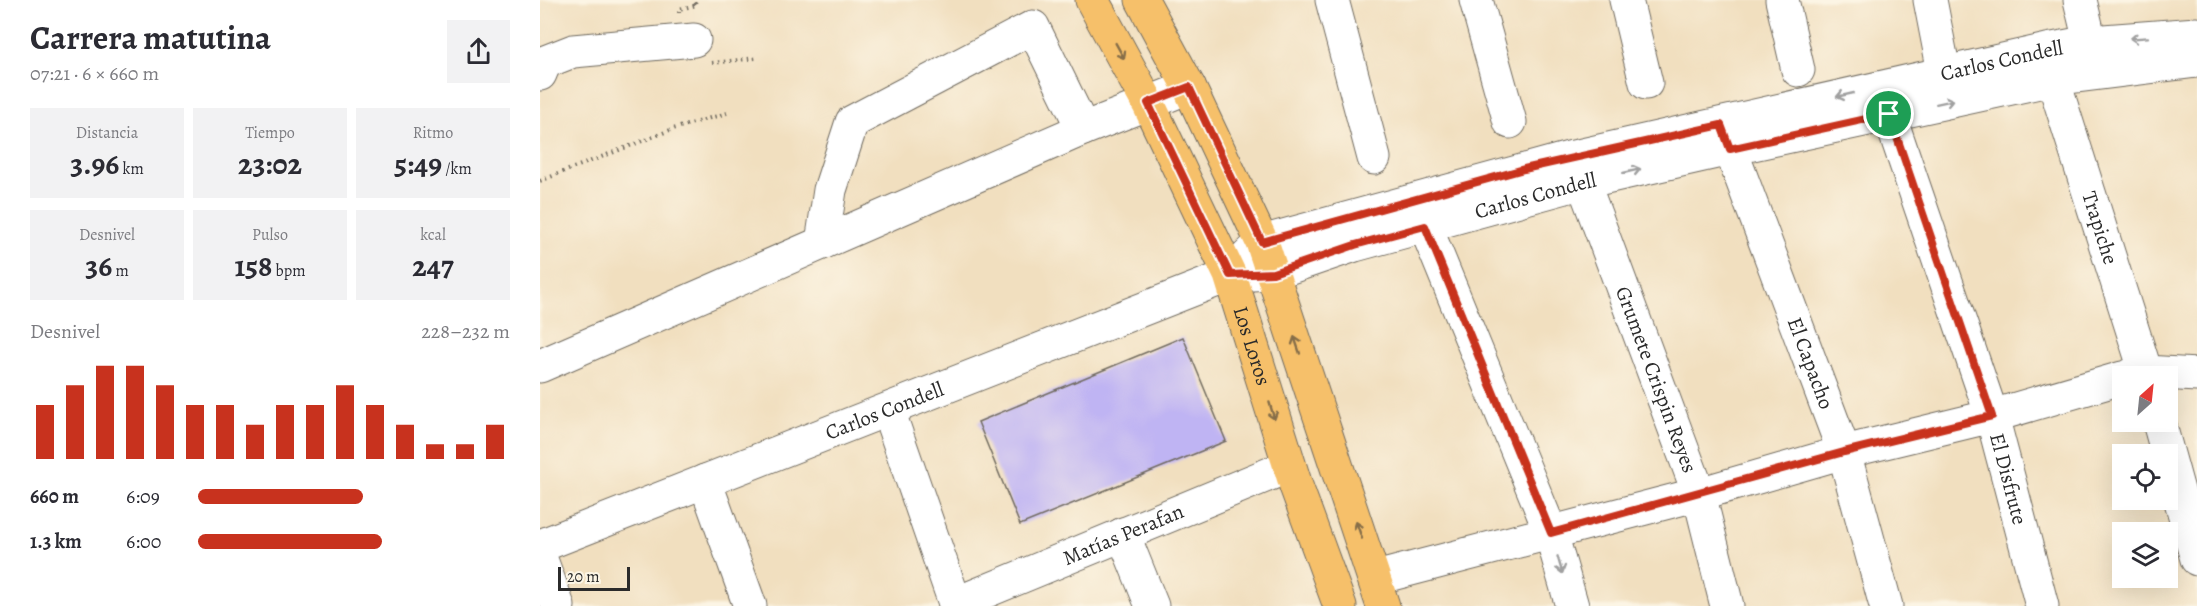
<!DOCTYPE html>
<html lang="es">
<meta charset="utf-8">
<style>
:root{--surface:#fff;--page:#f2f2f3;--text:#2b2b33;--muted:#7c7c81;--accent:#c8321e}
body{margin:0;font-family:Alegreya,serif;background:var(--page);color:var(--text);height:100vh;display:flex;flex-direction:column;font-size:22px;white-space:nowrap}
*{box-sizing:border-box;margin:0}
p{font-size:20px;color:var(--muted)}
.icon{flex:none;width:33px;height:33px;fill:none;stroke:currentColor;stroke-width:2;stroke-linecap:round;stroke-linejoin:round}
.map{position:relative;flex:1;overflow:hidden}
.panel{display:flex;flex-direction:column;background:var(--surface);width:540px}
.panel>*{flex:none}
.needle{width:39px;rotate:27deg}
.buttons{position:absolute;left:1572px;top:366px;display:grid;gap:12px}
.buttons a{display:grid;place-items:center;width:66px;height:66px;border-radius:0px;background:var(--surface);box-shadow:0 6px 24px #0002;font-size:30px}
.scale{position:absolute;left:18px;bottom:15px;width:72px;box-sizing:border-box;padding-left:6px;border:3px solid #2b2b2b;border-top:0;font-size:16px;line-height:21px;white-space:nowrap;color:#2b2b2b;-webkit-text-stroke:4px #fcf5e5;paint-order:stroke}
.pin{position:absolute;display:grid;place-items:center;width:51px;height:51px;color:#fff;margin:-26px;border:3px solid #fff;border-radius:50%;box-shadow:0 2px 6px #0007}
.round{display:grid;place-items:center;flex:none;width:63px;height:63px;border-radius:0px;background:var(--page)}
.overview{display:flex;align-items:center;justify-content:space-between;height:102px;padding:0 30px}
h1{font-size:33px;font-weight:700;line-height:45px}
.stats{display:grid;grid-template-columns:repeat(3,1fr);gap:9px;height:102px;padding:6px 30px}
.stats div{display:grid;align-content:center;border-radius:0px;background:var(--page);text-align:center}
.stats b{font-size:30px;font-weight:700}
.stats small{font-size:16px;font-weight:400}
.stats p{font-size:16px}
.chart{height:168px;padding:12px 30px}
.chart p{display:flex;justify-content:space-between}
.chart svg{width:100%;height:108px;margin-top:6px;stroke:var(--accent);stroke-width:6}
ul{padding:0 30px;list-style:none;font-size:20px}
li{display:grid;grid-template-columns:96px 72px 1fr;align-items:center;height:45px}
li i{height:15px;border-radius:8px;background:var(--accent)}
main{display:flex;flex:1;min-height:0}
.map>svg:first-child{display:block}
</style>
<main>
<section class="panel">
<div class="overview"><div><h1>Carrera matutina</h1><p>07:21 · 6 × 660 m</p></div><a class="round"><svg class="icon" aria-label="share" viewBox="0 0 24 24"><path d="M12 15V3M7 8l5-5 5 5M5 13v7h14v-7"/></svg></a></div>
<div class="stats">
<div><p>Distancia</p><b>3.96<small> km</small></b></div>
<div><p>Tiempo</p><b>23:02</b></div>
<div><p>Ritmo</p><b>5:49<small> /km</small></b></div>
</div>
<div class="stats">
<div><p>Desnivel</p><b>36<small> m</small></b></div>
<div><p>Pulso</p><b>158<small> bpm</small></b></div>
<div><p>kcal</p><b>247</b></div>
</div>
<div class="chart"><p><span>Desnivel</span>228–232 m</p>
<svg viewBox="0 0 160 44" preserveAspectRatio="none"><path d="M5 44V22M15 44V14M25 44V6M35 44V6M45 44V14M55 44V22M65 44V22M75 44V30M85 44V22M95 44V22M105 44V14M115 44V22M125 44V30M135 44V38M145 44V38M155 44V30"/></svg>
</div>
<ul>
<li><b>660 m</b>6:09<i style="width:53%"></i></li>
<li><b>1.3 km</b>6:00<i style="width:59%"></i></li>
</ul>
</section>
<div class="map">
<svg width="1657" height="606" viewBox="0 0 1657 606">
<rect width="100%" height="100%" fill="#fcf5e5"/>
<filter id="ink" filterUnits="userSpaceOnUse"><feTurbulence type="fractalNoise" baseFrequency=".0167" numOctaves="2"/><feDisplacementMap in="SourceGraphic" scale="12" xChannelSelector="R" yChannelSelector="G"/><feConvolveMatrix kernelMatrix="1 2 1 2 8 2 1 2 1" color-interpolation-filters="sRGB"/></filter>
<filter id="wash" filterUnits="userSpaceOnUse"><feTurbulence type="fractalNoise" baseFrequency=".008" numOctaves="4" result="noise"/><feDisplacementMap in="SourceGraphic" scale="24" xChannelSelector="R" yChannelSelector="G"/><feGaussianBlur stdDeviation="1.35" result="paint"/><feColorMatrix in="noise" values="0 0 0 0 0 0 0 0 0 0 0 0 0 0 0 0 0 1.4 0 .05"/><feComposite in="paint" operator="in"/></filter>
<g filter="url(#wash)">
<rect width="100%" height="100%" fill="#f1dfbf"/>
<g id="blocks">
<!-- building -->
<polygon fill="#bfb4f3" points="643,337 686,441 480,525 438,422"/>
</g>
</g>
<g filter="url(#ink)">
<use href="#blocks" fill-opacity="0" stroke="#706a5f" stroke-width="1.5"/>
<g fill="none" stroke-linecap="round" stroke-linejoin="round">
<defs>
<g id="minor">
<polyline points="792,0 834,158"/>
<polyline points="936,0 970,122"/>
<polyline points="1086,0 1106,83"/>
<polyline points="1242,0 1258,70"/>
<polyline points="1390,0 1404,72"/>
<polyline points="1540,0 1550,42 1549,63"/>
<polyline points="0,74 5,62 33,51 154,40"/>
<path id="s1" d="M1513,79l94,297"/>
<path id="s2" d="M1349,114l103,302 50,190"/>
<path id="s3" d="M1183,129l121,323 42,154"/>
<path id="s4" d="M1036,163l123,331 28,112"/>
<polyline points="877,206 1011,533 1032,606"/>
<polyline points="282,243 290,190 312,122 493,27 543,129"/>
<path id="s5" d="M702,262l20,-20 311,-85 474,-107 43,-8 107,-8"/>
<polyline points="0,366 543,129 649,87"/>
<polyline points="1589,376 1605,372 1657,375"/>
<polyline points="348,410 416,606"/>
<polyline points="1619,422 1657,559"/>
<polyline points="165,481 210,606"/>
<polyline points="583,534 612,606"/>
<path id="s6" d="M0,546l690,-271 43,-2 82,-28 229,-63 146,-33 323,-70 144,-18"/>
<polyline points="0,557 18,606"/>
<polyline points="836,578 1159,494 1304,452 1452,416 1582,378"/>
<path id="s7" d="M415,604l334,-138"/>
</g>
<g id="major">
<path id="s8" d="M552,0l56,103 82,172 66,211 44,120"/>
<polyline points="602,0 649,87 722,242 843,606"/>
</g>
</defs>
<!-- minor casing -->
<use href="#minor" stroke="#706a5f" stroke-width="35"/>
<!-- major casing -->
<use href="#major" stroke="#706a5f" stroke-width="35"/>
<!-- path -->
<g stroke="#706a5f" stroke-width="4" stroke-dasharray="1.5 4.5" stroke-linecap="butt">
<polyline points="139,13 139,9 157,5 153,0"/>
<polyline points="172,63 216,58"/>
<polyline points="0,181 133,129 187,113"/>
</g>
<!-- minor -->
<use href="#minor" stroke="#fff" stroke-width="33"/>
<!-- major -->
<use href="#major" stroke="#f6c06b" stroke-width="33"/>
</g>
<!-- one-way arrows -->
<defs><path id="oneway-shaft" d="M-6 0H5M1.5-3L5.5 0L1.5 3" fill="none" stroke-width="1.6" stroke-linecap="round" stroke-linejoin="round" transform="scale(1.5)"/></defs>
<g stroke="#a0a0a0">
<use href="#oneway-shaft" transform="translate(1599 38) rotate(176)"/>
<use href="#oneway-shaft" transform="translate(1305 95) rotate(167)"/>
<use href="#oneway-shaft" transform="translate(1405 102) rotate(-12)"/>
<use href="#oneway-shaft" transform="translate(1092 171) rotate(-13)"/>
<use href="#oneway-shaft" transform="translate(1020 565) rotate(74)"/>
</g>
<g stroke="#866e48">
<use href="#oneway-shaft" transform="translate(580 51) rotate(61)"/>
<use href="#oneway-shaft" transform="translate(757 345) rotate(-109)"/>
<use href="#oneway-shaft" transform="translate(732 411) rotate(73)"/>
<use href="#oneway-shaft" transform="translate(819 530) rotate(-109)"/>
</g>
</g>
<g fill="none" stroke-linecap="round" stroke-linejoin="round" filter="url(#ink)">
<defs>
<polygon id="route" points="649,87 722,242 984,169 1181,125 1190,149 1349,114 1452,416 1304,452 1011,533 885,226 815,245 733,273 690,275 608,103"/>
</defs>
<!-- route casing -->
<use href="#route" stroke="#fff" stroke-width="12"/>
<!-- route -->
<use href="#route" stroke="#c8321e" stroke-width="8"/>
</g>
<g text-anchor="middle" stroke-width="4.5" stroke-linejoin="round" paint-order="stroke">
<!-- street labels -->
<g font-size="21" fill="#2b2b2b" stroke="#fcf5e5">
<text dy="7" stroke="none"><textPath href="#s5" startOffset="790">Carlos Condell</textPath></text>
<text dy="7" stroke="none"><textPath href="#s6" startOffset="1058">Carlos Condell</textPath></text>
<text dy="7" stroke="none"><textPath href="#s1" startOffset="156">Trapiche</textPath></text>
<text dy="7" stroke="none"><textPath href="#s8" startOffset="382">Los Loros</textPath></text>
<text dy="7" stroke="none"><textPath href="#s3" startOffset="250">El Capacho</textPath></text>
<text dy="7" stroke="none"><textPath href="#s4" startOffset="231">Grumete Crispin Reyes</textPath></text>
<text dy="7" stroke="none"><textPath href="#s6" startOffset="370">Carlos Condell</textPath></text>
<text dy="7" stroke="none"><textPath href="#s2" startOffset="384">El Disfrute</textPath></text>
<text dy="7" stroke="none"><textPath href="#s7" startOffset="182">Matías Perafan</textPath></text>
</g>
</g>
</svg>
<div class="buttons">
<a><svg class="needle" viewBox="-14 -14 28 28"><path d="M0-13l5 13h-10z" fill="#e53935"/><path d="M0 13l5-13h-10z" fill="#7c7c81"/></svg></a>
<a><svg class="icon" aria-label="locate" viewBox="0 0 24 24"><circle cx="12" cy="12" r="6"/><path d="M12 2v4M12 18v4M2 12h4M18 12h4"/></svg></a>
<a><svg class="icon" aria-label="layers" viewBox="0 0 24 24"><path d="M12 4l9 5-9 5-9-5zM3 14l9 5 9-5"/></svg></a>
</div>
<div class="scale">20 m</div>
<div class="pin" style="left:1349px;top:114px;background:#1e9e55"><svg class="icon" aria-label="arrive" viewBox="0 0 24 24"><path d="M6 21V4h12l-3 4 3 4H6"/></svg></div>
</div>
</main>
